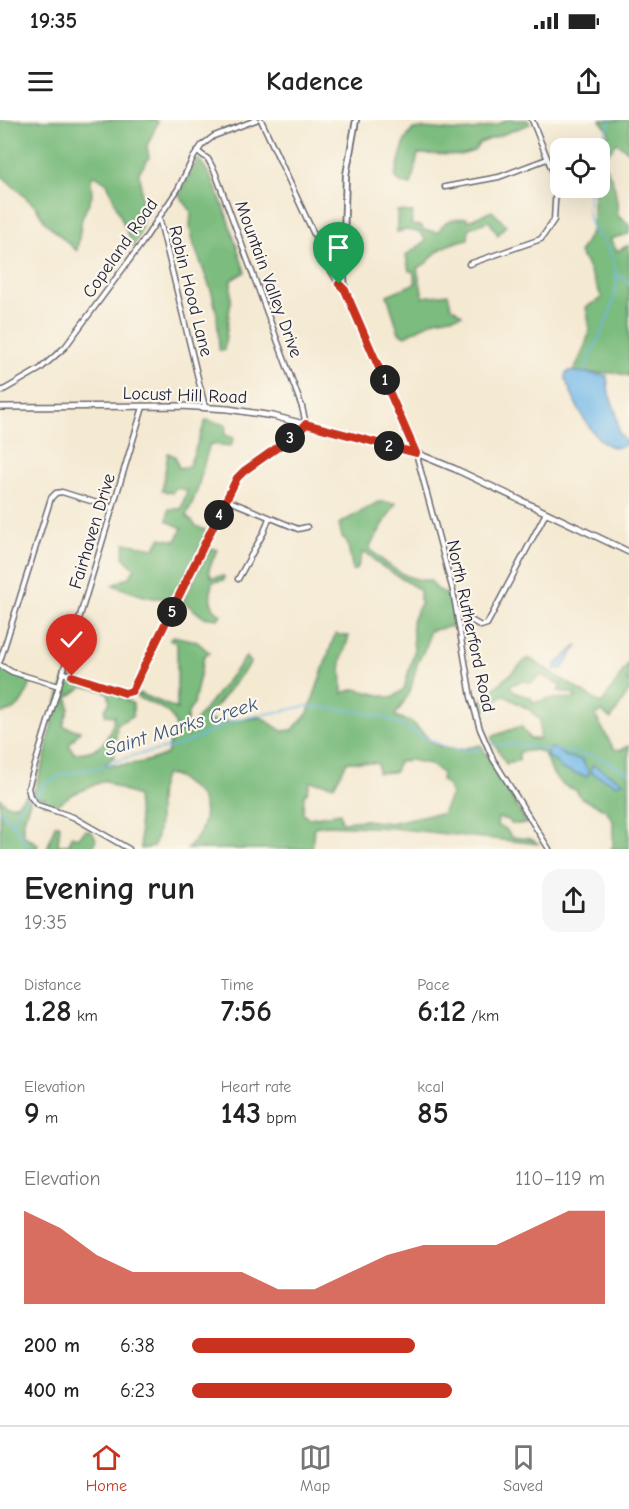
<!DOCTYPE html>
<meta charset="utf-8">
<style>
:root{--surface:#fff;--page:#f6f6f6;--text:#222;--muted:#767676;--line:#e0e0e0;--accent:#c8321e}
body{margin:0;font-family:"Comic Neue",sans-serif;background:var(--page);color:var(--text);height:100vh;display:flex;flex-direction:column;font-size:22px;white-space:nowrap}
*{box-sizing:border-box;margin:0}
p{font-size:20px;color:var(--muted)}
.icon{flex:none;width:33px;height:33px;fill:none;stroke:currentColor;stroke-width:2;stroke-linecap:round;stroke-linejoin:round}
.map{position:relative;height:729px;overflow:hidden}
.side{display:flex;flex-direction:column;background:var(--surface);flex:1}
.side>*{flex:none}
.fabs{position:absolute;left:550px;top:18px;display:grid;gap:12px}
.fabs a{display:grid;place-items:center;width:60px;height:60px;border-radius:12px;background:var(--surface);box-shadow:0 6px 24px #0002;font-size:30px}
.pin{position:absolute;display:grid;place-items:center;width:51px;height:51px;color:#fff;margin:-62px -26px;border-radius:50% 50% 50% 0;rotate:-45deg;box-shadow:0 0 6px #0007}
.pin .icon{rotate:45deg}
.km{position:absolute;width:30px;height:30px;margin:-15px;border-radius:50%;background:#222;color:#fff;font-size:16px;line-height:30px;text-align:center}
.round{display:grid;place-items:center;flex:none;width:63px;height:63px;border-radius:18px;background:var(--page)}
.overview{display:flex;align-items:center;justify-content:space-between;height:102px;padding:0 24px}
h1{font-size:33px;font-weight:600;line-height:45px}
.metrics{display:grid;grid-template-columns:repeat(3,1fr);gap:9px;height:102px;padding:6px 24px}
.metrics div{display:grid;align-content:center}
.metrics b{font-size:30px;font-weight:600}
.metrics small{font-size:16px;font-weight:400}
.metrics p{font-size:16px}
.chart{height:168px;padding:12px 24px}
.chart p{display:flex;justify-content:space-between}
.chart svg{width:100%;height:108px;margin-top:6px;fill:var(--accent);opacity:.7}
ul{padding:0 24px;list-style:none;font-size:20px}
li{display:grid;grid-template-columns:96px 72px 1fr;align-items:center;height:45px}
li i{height:15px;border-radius:8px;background:var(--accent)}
.status{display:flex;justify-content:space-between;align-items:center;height:42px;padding:0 30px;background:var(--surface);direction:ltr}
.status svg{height:16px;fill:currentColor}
header{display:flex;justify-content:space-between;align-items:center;height:78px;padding:0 24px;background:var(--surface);font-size:27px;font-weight:600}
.menu{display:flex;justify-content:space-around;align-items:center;height:84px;border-top:2px solid var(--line);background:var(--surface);font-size:16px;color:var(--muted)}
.menu a{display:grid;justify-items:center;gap:3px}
.menu .current{color:var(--accent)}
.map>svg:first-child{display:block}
</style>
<div class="status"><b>19:35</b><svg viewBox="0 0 49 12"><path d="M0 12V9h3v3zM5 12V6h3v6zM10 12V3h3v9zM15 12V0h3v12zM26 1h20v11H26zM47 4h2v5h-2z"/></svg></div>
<header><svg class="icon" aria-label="menu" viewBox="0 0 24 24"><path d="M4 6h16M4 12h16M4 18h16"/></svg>Kadence<svg class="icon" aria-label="share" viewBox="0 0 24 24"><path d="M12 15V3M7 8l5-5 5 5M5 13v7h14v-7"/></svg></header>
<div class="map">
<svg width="629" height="729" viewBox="0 0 629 729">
<rect width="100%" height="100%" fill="#fbf7ec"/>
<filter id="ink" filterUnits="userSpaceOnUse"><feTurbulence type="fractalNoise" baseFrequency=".0167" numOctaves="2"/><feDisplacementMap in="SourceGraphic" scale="12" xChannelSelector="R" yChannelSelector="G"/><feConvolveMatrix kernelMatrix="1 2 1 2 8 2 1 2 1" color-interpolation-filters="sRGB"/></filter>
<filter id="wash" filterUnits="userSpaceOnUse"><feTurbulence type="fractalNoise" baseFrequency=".008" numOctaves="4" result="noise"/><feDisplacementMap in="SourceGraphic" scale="24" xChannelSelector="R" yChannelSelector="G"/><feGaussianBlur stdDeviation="1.35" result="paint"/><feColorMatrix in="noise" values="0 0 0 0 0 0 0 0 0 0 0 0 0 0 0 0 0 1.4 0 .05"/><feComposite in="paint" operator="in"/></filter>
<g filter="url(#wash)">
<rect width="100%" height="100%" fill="#f4e9d1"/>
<!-- forest -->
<g fill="#7bbc7e" stroke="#4e6f5c" stroke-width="1.5" fill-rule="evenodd">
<path d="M0,0h156l2,2 -11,24 2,12 -10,14c3,27 9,51 -6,75l-26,-64 -12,-8 -4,4 1,17 -10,22 -5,33 -32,-29 -9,-15 -36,-33z"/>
<path d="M508,0h20l2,4 -50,19 -6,8 -13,4 -43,-1 -7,31 -11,-2 -5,-7 10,-36 8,-11c12,-2 22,0 34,1 20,2 42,-1 61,-10z"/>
<path d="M600,0h29v32l-12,-9 -16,18c14,16 16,34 17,55l11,8v10l-19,5 7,12 12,-6v131l-12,-3h-44c11,-26 21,-37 13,-66l16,-9 -16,-35 -7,-10 13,-23 2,-42h6v-38l9,-18z"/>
<path d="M198,39c20,19 37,84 47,113l-14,8v20l-7,50h-5l-2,-36 -5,-21 -18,-48 -4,-17 1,-17 -12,-16z"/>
<path d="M397,91l16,1 -2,13 11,1 1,4 15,2c7,-12 15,-13 29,-14l1,3 24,-10 14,14 -8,10 -9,-14 -20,7 -1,11c-10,2 -24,6 -32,14 -9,8 -6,10 -19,15l6,29 25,-3 3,12 11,9 -27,5 -30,16 -6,-3 -12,-38 29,-12 -3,-12h-4l-3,-16 20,-14 -6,-9 -14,-2 -9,2z"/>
<path d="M206,300l20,5 -1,10 9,3 -3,8 -21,-2c-9,25 -10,48 -24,71l10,11 11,5c-6,14 -29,65 -43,67 -16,2 -36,-8 -51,-13l16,-8 6,-8 -12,-12 2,-14 29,5 7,-10 15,3 6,-13 -15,-7 2,-12h12l6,-19 -12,-2 -3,5 -10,-2 6,-38 7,3 4,12 10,-2z"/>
<path d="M378,382l18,1 -27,45c15,15 38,34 61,32l7,9 12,6 5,31 -25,5 -2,13 -10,20 -7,28 -15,24 17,6 23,23 21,5 25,-5 46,79h-16l-2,-4 -11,-2 -1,8 9,3 5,8 20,2 7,5 -146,-16 -64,-3 -14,2 -2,22h-125c20,-19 26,-47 2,-63 -10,-6 -12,-13 -24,-11 -12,20 0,49 -12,72l-12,2 -4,-53c-7,-3 -28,-11 -31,-16l-35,15 -15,11 -12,-2 1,-6h-10l-3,-6 3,-2c2,-11 7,-21 10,-32 5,-28 10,-55 21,-82l46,15 21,13v12l-16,8 -3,33 -10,8c24,1 42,-2 63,-11l4,-15 6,-3c-1,-28 -18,-28 -40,-39l2,-4 38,16v-66l-7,-3 3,-4 23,5 14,12 -6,3 -10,47 -6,10 -3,22 3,1 9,-17 49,-62 5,5 -46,58 16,2 40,-5 21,14 10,-1 16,-17 27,-79 14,2 -8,25 1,32 13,-4 37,9 12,-9 10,-37 -2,-31 8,-16v-15l-42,-26 -7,-8 -8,-4 -6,17 -4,2 -6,-30 -5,-4 -3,-13zM83,567l11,1 14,5 2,9 -5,7v6l10,1c-7,25 -13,37 -41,37l-5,-8 11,-14 -17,-5 6,-17 -1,-12zM410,640l20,4 12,9 -1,7 6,5 4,9 -9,20 -16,1 -36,8 -25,-3 -23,2 -2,-9 -31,5 -6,-5 1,-18 4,-4 2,-9 12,1 12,3 13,-24 31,1v10l17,-1 3,-10z"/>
<path d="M211,428l6,2 -8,19 2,8 13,-1v4l-12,2c-2,14 -4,24 9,33l-3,4 -15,-2 -20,-16z"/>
<path d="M528,538l74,46 27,-42v14l-3,5 3,-1v11l-18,28 -9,-7 -7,3 19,34 7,1 8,-5v104h-19l3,-2v-26l-7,-11 -25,-12 -5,-8c-20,-4 -26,-20 -32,-37l-8,-3 -17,2v8l-13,4 -15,-27 30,-11 9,13h10v-19l-10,-10 -27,-15 -22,19 -3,-11zM541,555l20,10 -3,6 17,3v4l-27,1 -15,4 -2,-6c-9,-2 -18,-3 -21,-12l13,-4 8,2z"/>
<path d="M0,549l32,13c-9,16 -10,30 -32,31z"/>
<polygon points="26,675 30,681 23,703 23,715 38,724 37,729 0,729 0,678 7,685 16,685"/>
<polygon points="55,705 60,705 58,725 69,725 71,716 78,718 86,710 92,712 96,719 92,729 47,729"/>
</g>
<!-- water -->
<g fill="#71b8e8" stroke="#4a6d92" stroke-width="1.5">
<path d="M570,251l37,5 2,18 7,18 3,20 8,12c-29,18 -55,-47 -62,-67l1,-4z"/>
<polygon points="578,525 562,549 555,549 555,545"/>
<polygon points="551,628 555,629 565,636 582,640 589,653 587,657 562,649 555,641 546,636 547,632"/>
<polygon points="594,645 623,662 617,665 591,653 591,647"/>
</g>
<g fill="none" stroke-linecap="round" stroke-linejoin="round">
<!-- stream -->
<g stroke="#71b8e8" stroke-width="1.5">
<polyline points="599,28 611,0"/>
<polyline points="617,155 629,162"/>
<path d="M584,252c13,-37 42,-73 29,-113 -4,-13 -13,-20 -20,-31 -8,-12 -4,-27 -3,-40"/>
<polyline points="490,625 516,624 548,630"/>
<polyline points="556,630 598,637 629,653"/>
<polyline points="35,678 43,665 64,654 100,647 131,636 177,626 193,620 231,601 307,586 360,592 383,597 443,626 460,631 481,629"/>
<polyline points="0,689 20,713 29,729"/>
<polyline points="13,703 16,694 27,679"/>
</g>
</g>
</g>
<g filter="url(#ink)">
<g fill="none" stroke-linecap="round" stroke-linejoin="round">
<defs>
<g id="minor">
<polyline points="261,0 331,151 339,164 345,169"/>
<polyline points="445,67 499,57 547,39"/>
<polyline points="159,97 205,287"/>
<polyline points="469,144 541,119 554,100 556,65 554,55 532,0"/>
<polyline points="0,272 40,249 65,227 142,123 178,69 193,38 202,25 214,16 256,0"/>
<polyline points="416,333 453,471 471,577 480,609 493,639 549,729"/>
<polyline points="227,380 298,409 307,407"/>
<polyline points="238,459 264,412 269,398"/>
<polyline points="457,492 481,506 487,504 546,393"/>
<polyline points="0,541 51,378 56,373 62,372 113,388"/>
<polyline points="0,545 12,552 59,566"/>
<polyline points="63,553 125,573 132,571 237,358 244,351 298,313 306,304 302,287 215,52 208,39 197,31"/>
<polyline points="129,729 73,697 37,685 30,676 28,668 143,287"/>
</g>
<polyline id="tertiary" points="356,0 346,55 343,148 345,169 416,333"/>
<polyline id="primary" points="0,287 181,286 228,289 273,296 416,333 455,349 629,432"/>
</defs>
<!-- minor casing -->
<use href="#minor" stroke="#6c6870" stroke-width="7"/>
<!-- tertiary casing -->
<use href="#tertiary" stroke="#6c6870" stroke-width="8"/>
<!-- primary casing -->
<use href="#primary" stroke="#6c6870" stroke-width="8"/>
<!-- minor -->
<use href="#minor" stroke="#fff" stroke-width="4"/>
<!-- tertiary -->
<use href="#tertiary" stroke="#fff" stroke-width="4.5"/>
<!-- primary -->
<use href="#primary" stroke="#fff" stroke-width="5"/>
</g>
</g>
<g fill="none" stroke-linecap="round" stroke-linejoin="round" filter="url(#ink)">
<defs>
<polyline id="route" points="72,556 125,573 132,571 237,358 244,351 298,313 306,304 416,333 345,170 339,164"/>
</defs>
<!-- route casing -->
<use href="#route" stroke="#fff" stroke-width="12"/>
<!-- route -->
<use href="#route" stroke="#c8321e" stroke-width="8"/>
</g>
<g text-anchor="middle" stroke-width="4.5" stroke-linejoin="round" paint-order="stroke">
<!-- street labels -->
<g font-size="18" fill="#22223b" stroke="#fbf7ec">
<text transform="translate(120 128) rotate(-55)" y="6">Copeland Road</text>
<text transform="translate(269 159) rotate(70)" y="6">Mountain Valley Drive</text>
<text transform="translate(191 171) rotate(76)" y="6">Robin Hood Lane</text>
<text transform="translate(185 275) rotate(2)" y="6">Locust Hill Road</text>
<text transform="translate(92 411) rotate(-73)" y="6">Fairhaven Drive</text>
<text transform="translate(471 506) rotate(78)" y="6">North Rutherford Road</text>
</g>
<!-- water labels -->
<g font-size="20" font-style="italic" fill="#3e5678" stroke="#fbf7ec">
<text transform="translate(181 606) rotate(-17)" y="7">Saint Marks Creek</text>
</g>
</g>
</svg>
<div class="fabs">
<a><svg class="icon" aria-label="locate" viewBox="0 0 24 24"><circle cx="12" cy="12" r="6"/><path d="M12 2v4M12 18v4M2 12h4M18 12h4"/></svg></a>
</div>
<div class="pin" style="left:339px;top:164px;background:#1e9e55"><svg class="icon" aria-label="arrive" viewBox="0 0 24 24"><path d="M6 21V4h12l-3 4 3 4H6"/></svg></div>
<div class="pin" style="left:72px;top:556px;background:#d93025"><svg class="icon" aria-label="check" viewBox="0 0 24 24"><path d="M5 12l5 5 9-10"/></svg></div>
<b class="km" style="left:385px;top:260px">1</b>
<b class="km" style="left:389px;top:326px">2</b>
<b class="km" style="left:290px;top:318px">3</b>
<b class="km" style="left:219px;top:395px">4</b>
<b class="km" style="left:172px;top:492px">5</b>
</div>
<section class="side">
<div class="overview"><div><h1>Evening run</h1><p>19:35</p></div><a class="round"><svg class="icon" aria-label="share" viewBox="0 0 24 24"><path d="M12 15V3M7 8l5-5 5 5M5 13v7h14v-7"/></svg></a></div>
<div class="metrics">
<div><p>Distance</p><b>1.28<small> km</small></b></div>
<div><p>Time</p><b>7:56</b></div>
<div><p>Pace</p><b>6:12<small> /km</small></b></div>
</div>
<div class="metrics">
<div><p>Elevation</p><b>9<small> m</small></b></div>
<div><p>Heart rate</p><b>143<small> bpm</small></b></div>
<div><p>kcal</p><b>85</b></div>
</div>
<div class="chart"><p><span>Elevation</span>110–119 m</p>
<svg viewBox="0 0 160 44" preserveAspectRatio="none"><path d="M0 44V6L10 13L20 24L30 31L40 31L50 31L60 31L70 38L80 38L90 31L100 24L110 20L120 20L130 20L140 13L150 6L160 6V44z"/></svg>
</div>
<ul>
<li><b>200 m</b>6:38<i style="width:54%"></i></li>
<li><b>400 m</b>6:23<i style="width:63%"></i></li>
</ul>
</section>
<nav class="menu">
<a class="current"><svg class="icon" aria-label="home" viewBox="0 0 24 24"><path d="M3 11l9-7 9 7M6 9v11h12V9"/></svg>Home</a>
<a><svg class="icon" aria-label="map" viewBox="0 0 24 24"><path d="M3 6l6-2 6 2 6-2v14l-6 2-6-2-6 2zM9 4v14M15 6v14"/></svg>Map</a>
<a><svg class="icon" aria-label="saved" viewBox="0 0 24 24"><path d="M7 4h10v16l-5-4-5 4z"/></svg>Saved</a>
</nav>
